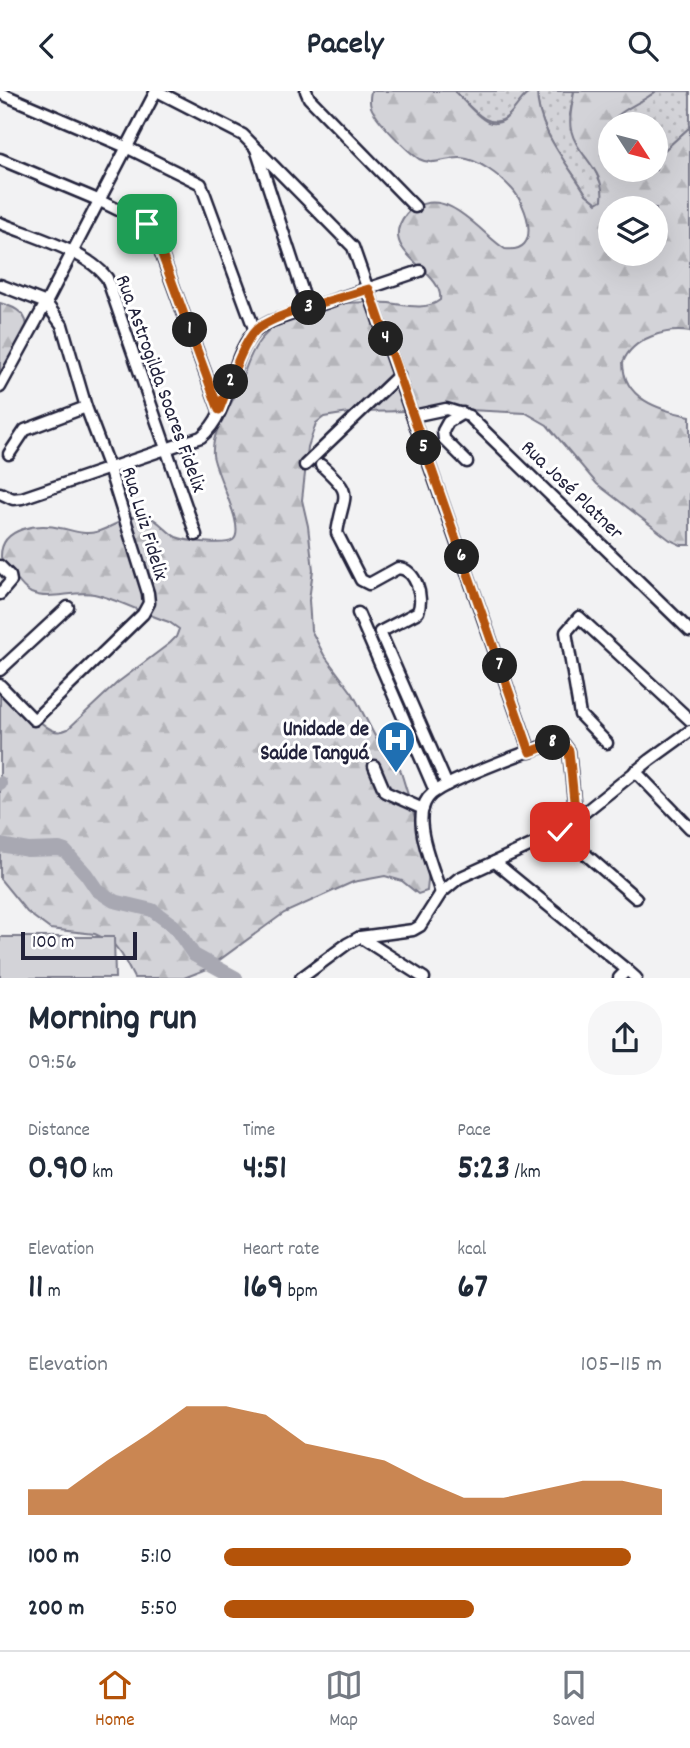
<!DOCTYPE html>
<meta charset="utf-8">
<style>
:root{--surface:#fff;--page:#f6f6f7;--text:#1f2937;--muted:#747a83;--line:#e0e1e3;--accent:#b45309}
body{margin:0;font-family:Dekko,sans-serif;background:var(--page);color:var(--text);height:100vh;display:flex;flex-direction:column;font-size:26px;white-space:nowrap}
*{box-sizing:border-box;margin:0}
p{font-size:23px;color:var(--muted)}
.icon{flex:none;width:38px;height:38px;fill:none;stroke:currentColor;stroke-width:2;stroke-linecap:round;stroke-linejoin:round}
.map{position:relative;height:887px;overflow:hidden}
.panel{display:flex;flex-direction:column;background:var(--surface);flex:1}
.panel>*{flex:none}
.needle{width:46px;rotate:126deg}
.controls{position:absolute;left:598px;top:21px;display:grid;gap:14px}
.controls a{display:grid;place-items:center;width:70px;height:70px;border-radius:50%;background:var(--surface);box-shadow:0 7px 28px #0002;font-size:35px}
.scale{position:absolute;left:21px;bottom:18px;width:116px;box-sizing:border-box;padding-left:7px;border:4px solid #22223b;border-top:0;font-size:19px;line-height:24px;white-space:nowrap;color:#22223b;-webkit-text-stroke:5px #fff;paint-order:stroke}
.pin{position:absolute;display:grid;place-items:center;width:60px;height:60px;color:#fff;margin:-30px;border-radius:14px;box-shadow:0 4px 10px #0006}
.km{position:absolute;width:35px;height:35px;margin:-18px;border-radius:50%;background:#222;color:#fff;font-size:19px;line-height:35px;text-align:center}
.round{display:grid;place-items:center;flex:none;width:74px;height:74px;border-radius:28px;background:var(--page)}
.headline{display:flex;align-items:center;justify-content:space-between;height:119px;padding:0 28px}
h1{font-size:38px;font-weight:800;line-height:52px}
.metrics{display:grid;grid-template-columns:repeat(3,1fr);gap:10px;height:119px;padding:7px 28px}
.metrics div{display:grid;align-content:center}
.metrics b{font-size:35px;font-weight:800}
.metrics small{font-size:19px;font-weight:400}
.metrics p{font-size:19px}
.chart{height:196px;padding:14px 28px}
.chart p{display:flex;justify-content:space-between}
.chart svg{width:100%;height:126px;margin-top:7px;fill:var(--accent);opacity:.7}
ul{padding:0 28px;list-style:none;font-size:23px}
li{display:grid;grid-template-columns:112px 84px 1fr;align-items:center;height:52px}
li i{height:18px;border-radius:9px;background:var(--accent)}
header{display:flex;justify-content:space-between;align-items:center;height:91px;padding:0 28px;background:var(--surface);font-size:32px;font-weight:800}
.dock{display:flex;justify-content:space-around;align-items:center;height:98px;border-top:2px solid var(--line);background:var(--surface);font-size:19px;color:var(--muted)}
.dock a{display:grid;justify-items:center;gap:4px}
.dock .active{color:var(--accent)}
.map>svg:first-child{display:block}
</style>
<header><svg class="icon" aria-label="back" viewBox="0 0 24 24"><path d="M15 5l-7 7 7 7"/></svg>Pacely<svg class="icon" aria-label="search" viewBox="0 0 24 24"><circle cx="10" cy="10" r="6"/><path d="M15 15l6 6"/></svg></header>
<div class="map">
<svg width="690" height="887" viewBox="0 0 690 887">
<defs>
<pattern id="grass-dots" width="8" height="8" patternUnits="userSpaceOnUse" patternTransform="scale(1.75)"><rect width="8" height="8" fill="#d3d3d8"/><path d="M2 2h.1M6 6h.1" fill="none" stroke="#b5b5ba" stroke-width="1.8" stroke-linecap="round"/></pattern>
<pattern id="forest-firs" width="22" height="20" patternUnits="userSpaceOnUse" patternTransform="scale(1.75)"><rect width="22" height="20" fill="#d3d3d8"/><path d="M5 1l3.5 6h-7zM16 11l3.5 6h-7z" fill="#b5b5ba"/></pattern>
</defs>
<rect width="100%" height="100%" fill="#f2f2f3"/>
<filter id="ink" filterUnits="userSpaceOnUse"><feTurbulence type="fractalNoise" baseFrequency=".0143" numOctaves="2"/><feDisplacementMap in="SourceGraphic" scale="14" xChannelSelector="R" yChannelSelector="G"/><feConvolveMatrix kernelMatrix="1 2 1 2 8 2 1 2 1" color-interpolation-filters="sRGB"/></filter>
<g filter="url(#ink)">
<!-- grass -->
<g fill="url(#grass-dots)" stroke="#7a7a8a" stroke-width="2">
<path d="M454,0h76c-8,8 -14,18 -22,25 -20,18 -40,-13 -54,-25z"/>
<path d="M537,0h37l-4,24 34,75 -2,10 -5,3 -11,-9c-19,-31 -49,-64 -49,-103z"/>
<path d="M656,0h34v36l-34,31v-34h-45v38c-10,-24 -1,-44 20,-57 9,-5 18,-8 25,-14z"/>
</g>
<!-- forest -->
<g fill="url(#forest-firs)" stroke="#7a7a8a" stroke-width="2" fill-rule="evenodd">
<path d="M371,0h83c10,9 22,26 34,31 23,9 29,-31 49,-31 0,39 30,72 49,103l11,9 5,-3c4,-30 -25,-44 -31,-70 -3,-13 2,-26 3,-39h82c-21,18 -53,20 -50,56 1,8 5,14 5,23h5l11,6 15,-6h14v-12l34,-31v205c-24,-4 -57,6 -67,30 0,37 36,48 67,54v129h-9l-11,-5 -73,-56 -50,-59 -21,-12 -57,-3 -114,2 -31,5 -8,6 -8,24 -6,53 6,26 5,44 -4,30 2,30 13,25 29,39 24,46 23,29 24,78 5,23 -2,21 -9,3 -16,-13 -17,-5 -32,6 -69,31 -77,56 -23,9h-50l-12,-23 -10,-13 -17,-8 -45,-5 -23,-17 -27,-33v-202c13,15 35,45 52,53 6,3 11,1 16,-1l49,-46 53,-40 6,-6 3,-8 -10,-7c-25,-8 -49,-22 -75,-28 -20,-4 -44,7 -63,-1 -8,-4 -13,-12 -18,-19 -4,-5 -10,-11 -12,-17 -1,-31 40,-34 59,-29 12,2 23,7 36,4 16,-4 34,-19 50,-16 13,3 19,15 30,21 9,4 49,9 57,3 14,-11 -18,-66 -20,-85 -2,-25 17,-46 26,-68 6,-17 11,-34 22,-48 30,-36 85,-39 128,-36 16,2 37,8 51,-3 4,-28 -54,-44 -40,-76 3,-7 8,-13 14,-16 35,-21 65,24 91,41 38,5 22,-44 7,-60 -12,-13 -34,-30 -51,-31 -15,-1 -27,9 -42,1 -12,-8 -43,-39 -48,-52 -2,-5 -1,-11 0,-16zM611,117h45v46h-45z"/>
<path d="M0,212c51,13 17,48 0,75z"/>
</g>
<!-- garden -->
<polygon fill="#d3d3d8" stroke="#7a7a8a" stroke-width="2" points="0,846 114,846 115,887 0,887"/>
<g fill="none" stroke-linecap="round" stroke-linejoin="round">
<!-- river -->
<g stroke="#a8a8b2" stroke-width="14">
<polyline points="0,692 0,693"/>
<polyline points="0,754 28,759 59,758 65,760 86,783 97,799 114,810 152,819 174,835 194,864 236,887"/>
</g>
<defs>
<g id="minor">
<polyline points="157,0 243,44 353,156 530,661"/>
<polyline points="306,0 309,7 415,116"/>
<polyline points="0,2 126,56 201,93 255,240"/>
<polyline points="256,58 308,217"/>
<polyline points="0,68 98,109 147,133 153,140 219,319"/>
<path d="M0,132c31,13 87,28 107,55l89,257"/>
<polyline points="0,194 46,212 62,234 86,316 109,377 148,502 149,512 143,523 34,629 0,594"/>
<polyline points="0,296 46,212 156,0"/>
<polyline points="463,322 448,331 443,340 444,348 467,371"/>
<polyline points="413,325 446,318 469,325 690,540"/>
<polyline points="9,363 25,339 86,316"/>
<polyline points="305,374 399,284"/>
<path d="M321,374c35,32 22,26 16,68l24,47 8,4 29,-16c18,1 26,29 20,44l-38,20 67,153"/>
<path d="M0,402l13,6 9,-1 179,-61c31,-25 27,-75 52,-104 5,-5 13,-9 19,-12l148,-50"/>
<polyline points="0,475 10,485 11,490 0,503"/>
<polyline points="358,522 435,700"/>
<polyline points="0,579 68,516"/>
<polyline points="607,652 580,624 566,541 579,526 690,629"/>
<polyline points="374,675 385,701 423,718"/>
<polyline points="635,680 690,737"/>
<polyline points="560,741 636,807"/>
<polyline points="495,771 627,879"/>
<path d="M441,802c-7,-22 -25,-63 -18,-85 2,-7 6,-13 13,-17 15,-10 113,-51 127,-48l6,8 7,69"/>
<polyline points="360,846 424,887"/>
<polyline points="301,887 347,853 360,846 413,839 420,835 441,802 459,787 560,741 650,669 690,640"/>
<polyline points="619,887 627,879 636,887"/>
</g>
</defs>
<!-- minor casing -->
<use href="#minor" stroke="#22223b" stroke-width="15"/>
<!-- minor -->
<use href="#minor" stroke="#fff" stroke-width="10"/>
</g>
</g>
<g fill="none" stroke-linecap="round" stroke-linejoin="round" filter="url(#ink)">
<defs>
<path id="route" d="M147,133l6,6 66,180c8,-19 23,-67 37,-80 19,-17 86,-32 113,-41l161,463 27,-10 6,1 6,8 7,69 -16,12"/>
</defs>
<!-- route casing -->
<use href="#route" stroke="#fff" stroke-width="14"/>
<!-- route -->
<use href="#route" stroke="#b45309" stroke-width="9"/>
</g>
<!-- icons -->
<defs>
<symbol id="hospital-pin" viewBox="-11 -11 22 30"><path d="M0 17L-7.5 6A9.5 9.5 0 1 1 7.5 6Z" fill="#1f6fb2" stroke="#fff"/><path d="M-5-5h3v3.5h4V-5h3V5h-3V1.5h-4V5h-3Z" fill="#fff"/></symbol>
</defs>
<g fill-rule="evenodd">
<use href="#hospital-pin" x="374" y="627" width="44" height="60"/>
</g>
<g text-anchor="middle" stroke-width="6" stroke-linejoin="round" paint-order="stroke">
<!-- street labels -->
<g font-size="21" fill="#22223b" stroke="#fff">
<text transform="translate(162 292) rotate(70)" y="7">Rua Astrogilda Soares Fidelix</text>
<text transform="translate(573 398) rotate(44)" y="7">Rua José Platner</text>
<text transform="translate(146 432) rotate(73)" y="7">Rua Luiz Fidelix</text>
</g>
<!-- poi labels -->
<g font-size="21" font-weight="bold" fill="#22223b" stroke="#fff" text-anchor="end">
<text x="369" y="644">Unidade de<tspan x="369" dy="24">Saúde Tanguá</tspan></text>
</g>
</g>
</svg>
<div class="controls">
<a><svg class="needle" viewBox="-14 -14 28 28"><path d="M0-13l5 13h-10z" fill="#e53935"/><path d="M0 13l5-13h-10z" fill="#747a83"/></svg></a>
<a><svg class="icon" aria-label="layers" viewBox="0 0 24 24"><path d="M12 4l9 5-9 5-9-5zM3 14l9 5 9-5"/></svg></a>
</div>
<div class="scale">100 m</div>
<div class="pin" style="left:147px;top:133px;background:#1e9e55"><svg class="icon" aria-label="arrive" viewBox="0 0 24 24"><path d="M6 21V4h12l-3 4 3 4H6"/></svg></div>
<div class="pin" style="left:560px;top:741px;background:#d93025"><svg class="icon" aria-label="check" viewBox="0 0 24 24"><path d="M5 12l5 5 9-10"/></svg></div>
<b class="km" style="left:190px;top:239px">1</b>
<b class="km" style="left:231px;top:291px">2</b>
<b class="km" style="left:309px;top:217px">3</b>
<b class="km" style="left:386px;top:248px">4</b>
<b class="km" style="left:424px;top:357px">5</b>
<b class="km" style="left:462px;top:466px">6</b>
<b class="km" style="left:500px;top:575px">7</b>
<b class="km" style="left:553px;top:652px">8</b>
</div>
<section class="panel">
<div class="headline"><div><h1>Morning run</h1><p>09:56</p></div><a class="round"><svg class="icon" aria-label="share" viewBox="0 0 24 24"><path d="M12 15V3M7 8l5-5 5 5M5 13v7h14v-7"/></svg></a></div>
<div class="metrics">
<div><p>Distance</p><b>0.90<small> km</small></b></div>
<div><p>Time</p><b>4:51</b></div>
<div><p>Pace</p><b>5:23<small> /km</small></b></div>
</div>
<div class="metrics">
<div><p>Elevation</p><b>11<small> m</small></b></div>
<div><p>Heart rate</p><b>169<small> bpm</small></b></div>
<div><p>kcal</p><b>67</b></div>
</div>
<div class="chart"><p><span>Elevation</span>105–115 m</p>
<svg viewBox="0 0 160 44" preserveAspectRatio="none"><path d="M0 44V35L10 35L20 25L30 16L40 6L50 6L60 9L70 19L80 22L90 25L100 32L110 38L120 38L130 35L140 32L150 32L160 35V44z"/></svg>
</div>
<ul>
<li><b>100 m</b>5:10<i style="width:93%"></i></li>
<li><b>200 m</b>5:50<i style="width:57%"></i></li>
</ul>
</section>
<nav class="dock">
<a class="active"><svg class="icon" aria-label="home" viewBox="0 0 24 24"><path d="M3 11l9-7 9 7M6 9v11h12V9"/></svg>Home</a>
<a><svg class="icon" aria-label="map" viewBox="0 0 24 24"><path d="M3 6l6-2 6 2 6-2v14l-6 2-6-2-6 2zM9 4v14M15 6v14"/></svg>Map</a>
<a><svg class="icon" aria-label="saved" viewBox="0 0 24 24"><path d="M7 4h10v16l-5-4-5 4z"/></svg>Saved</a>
</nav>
